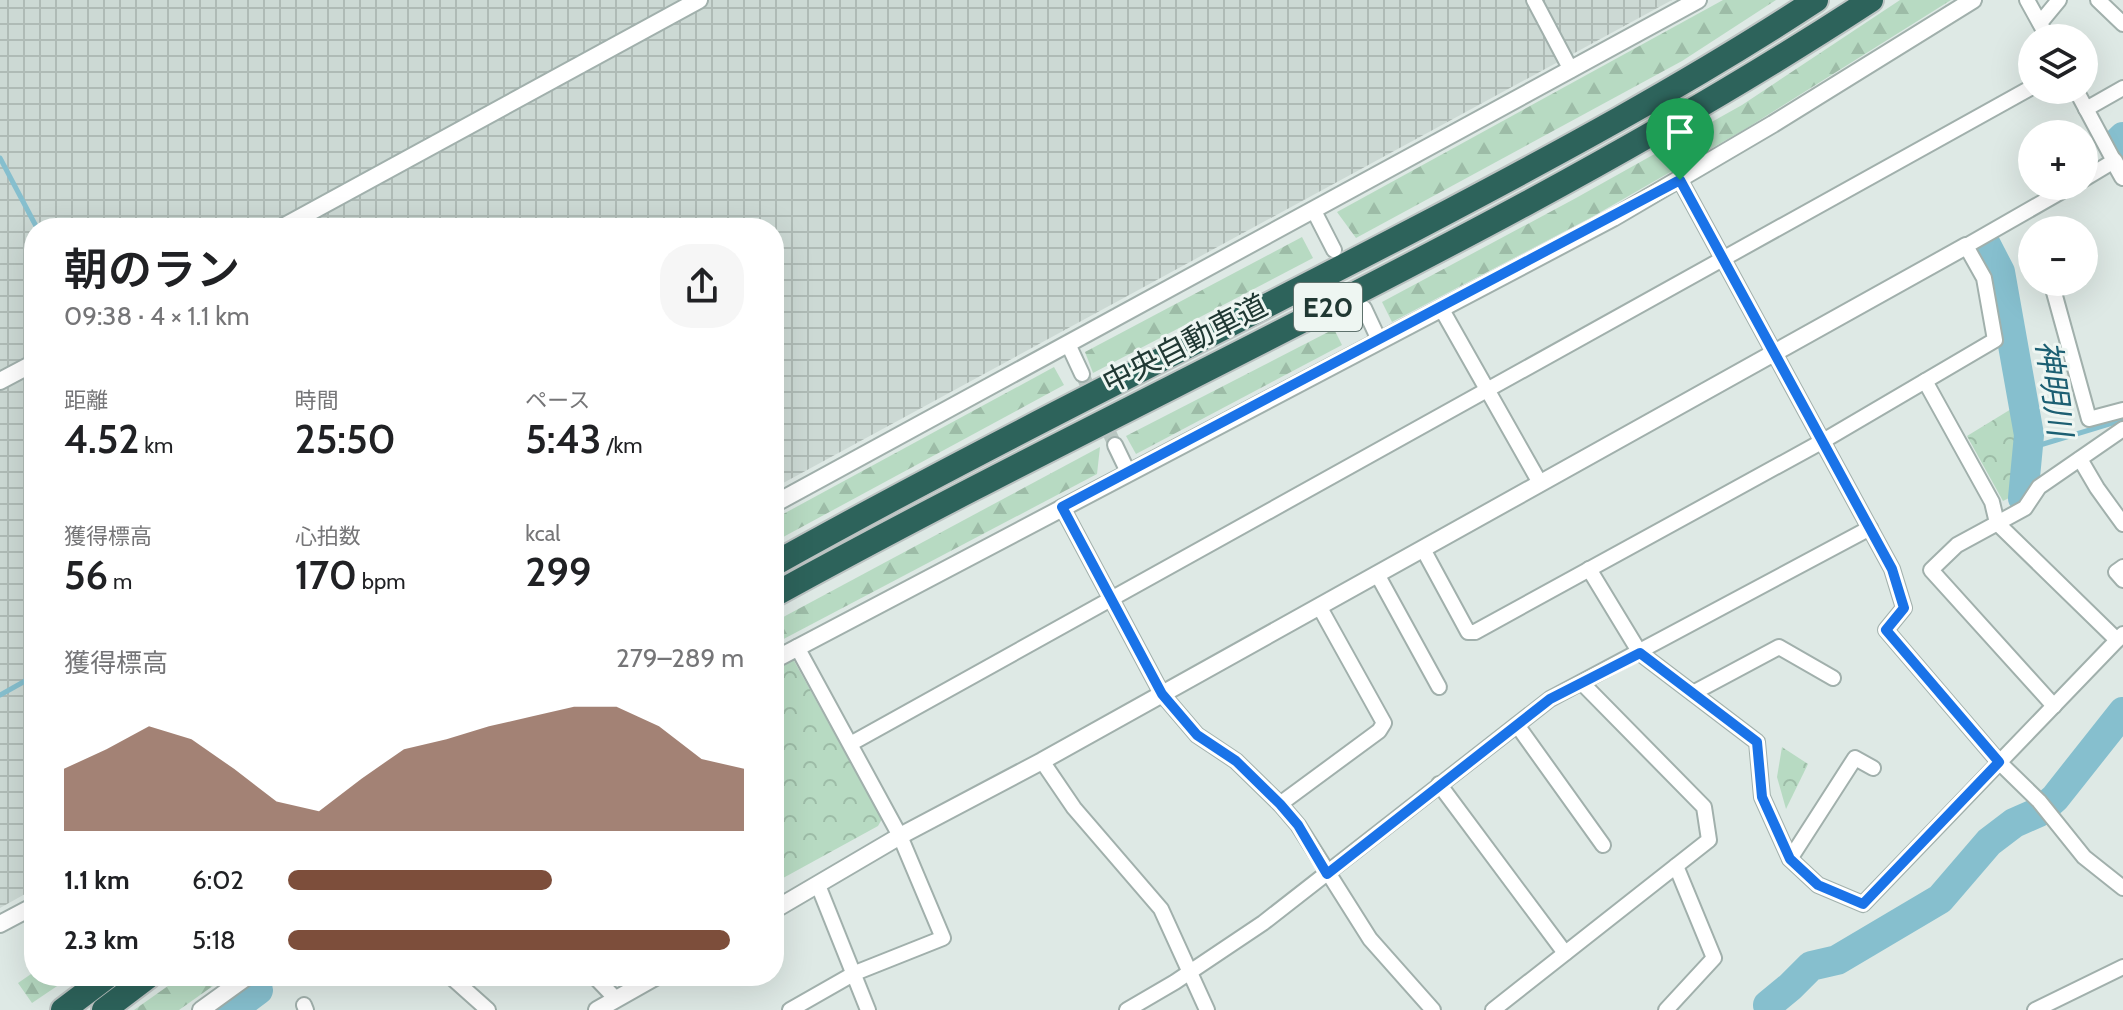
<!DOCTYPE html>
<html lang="ja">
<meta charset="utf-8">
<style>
:root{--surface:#fff;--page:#f6f6f6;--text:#202124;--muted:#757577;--accent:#7d4e3b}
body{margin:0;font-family:Cabin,"Noto Sans JP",sans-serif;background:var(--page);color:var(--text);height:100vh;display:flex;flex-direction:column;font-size:30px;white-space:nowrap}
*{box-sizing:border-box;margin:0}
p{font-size:26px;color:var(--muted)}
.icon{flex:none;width:44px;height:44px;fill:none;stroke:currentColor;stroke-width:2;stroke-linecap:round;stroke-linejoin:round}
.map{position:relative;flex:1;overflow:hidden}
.details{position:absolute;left:24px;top:218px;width:760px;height:768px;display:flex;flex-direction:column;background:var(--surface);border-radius:32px;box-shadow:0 8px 32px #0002}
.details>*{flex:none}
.buttons{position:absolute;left:2018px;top:24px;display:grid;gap:16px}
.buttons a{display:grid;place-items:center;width:80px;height:80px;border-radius:50%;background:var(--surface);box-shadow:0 8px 32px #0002;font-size:40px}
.pin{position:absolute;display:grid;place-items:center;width:68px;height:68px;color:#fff;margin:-82px -34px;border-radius:50% 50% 50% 0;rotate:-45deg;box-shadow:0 0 8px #0007}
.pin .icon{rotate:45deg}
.round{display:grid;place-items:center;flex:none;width:84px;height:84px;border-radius:32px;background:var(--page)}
.overview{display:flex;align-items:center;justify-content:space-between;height:136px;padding:0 40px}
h1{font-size:44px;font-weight:600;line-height:60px}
.metrics{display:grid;grid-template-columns:repeat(3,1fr);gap:12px;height:136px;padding:8px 40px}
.metrics div{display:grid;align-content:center}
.metrics b{font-size:40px;font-weight:600}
.metrics small{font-size:22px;font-weight:400}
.metrics p{font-size:22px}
.chart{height:224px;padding:16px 40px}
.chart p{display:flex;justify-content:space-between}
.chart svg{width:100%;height:144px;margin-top:8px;fill:var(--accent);opacity:.7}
ul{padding:0 40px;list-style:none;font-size:26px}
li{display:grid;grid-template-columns:128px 96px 1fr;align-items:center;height:60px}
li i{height:20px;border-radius:10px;background:var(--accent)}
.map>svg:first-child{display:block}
</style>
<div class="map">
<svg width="2123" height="1010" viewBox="0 0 2123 1010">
<defs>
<pattern id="industrial-grid" width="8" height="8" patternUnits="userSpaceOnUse" patternTransform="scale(2)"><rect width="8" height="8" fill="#ccd9d4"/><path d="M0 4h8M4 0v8" fill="none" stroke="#afbbb6"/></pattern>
<pattern id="forest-firs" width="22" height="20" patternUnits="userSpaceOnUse" patternTransform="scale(2)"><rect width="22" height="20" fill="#b7dac2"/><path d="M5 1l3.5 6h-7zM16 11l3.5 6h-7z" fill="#9dbca7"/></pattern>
<pattern id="park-crowns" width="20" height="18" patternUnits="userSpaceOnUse" patternTransform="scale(2)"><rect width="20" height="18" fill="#b7dac2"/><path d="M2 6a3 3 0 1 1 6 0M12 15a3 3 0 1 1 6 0" fill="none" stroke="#9dbca7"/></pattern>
</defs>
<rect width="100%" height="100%" fill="#dee9e5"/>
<!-- industrial -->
<polygon fill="url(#industrial-grid)" points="0,0 1672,0 774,488 774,228 34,228 34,889 0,908"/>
<!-- forest -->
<g fill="url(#forest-firs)">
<polygon points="1723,0 1776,0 1682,61 1356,238 1337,212"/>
<polygon points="1900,0 1951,0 1747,128 1592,217 1392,322 1382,302 1576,198 1742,105"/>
<polygon points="1302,237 1313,258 1093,373 1085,352"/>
<polygon points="1334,329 1342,345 1136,454 1126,436"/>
<polygon points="1054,367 1064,385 774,542 774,519"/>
<polygon points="1100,447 1097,474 776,643 774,622"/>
<polygon points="34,972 34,976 72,976 32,1003 18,983"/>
<polygon points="182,976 227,976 179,1010 134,1010"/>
</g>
<!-- park -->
<g fill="url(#park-crowns)">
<polygon points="2021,403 2025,436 2019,493 2003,501 1967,436"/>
<polygon points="793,659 882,819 878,826 774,883 774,670"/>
<polygon points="1782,747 1808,764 1786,809 1777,777"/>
</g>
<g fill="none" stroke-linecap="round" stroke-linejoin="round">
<!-- stream -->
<g stroke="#86bfce" stroke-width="5">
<polyline points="0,158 37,228"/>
<polyline points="2028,446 2040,445 2123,420"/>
<polyline points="0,695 34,676"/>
</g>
<!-- river -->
<g stroke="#86bfce" stroke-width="30">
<polyline points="2118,142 2123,137"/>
<polyline points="1985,243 2000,272 2029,435 2023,498"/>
<polyline points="1768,1005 1790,987 1811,966 1837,960 1940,899 1989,842 2014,823 2039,812 2055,798 2123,712"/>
<polyline points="231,1010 258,990"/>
</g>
<!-- minor-tunnel -->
<polyline stroke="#b8c6c1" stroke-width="14" stroke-dasharray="14 7" stroke-linecap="butt" points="1082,374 1115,445"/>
<defs>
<g id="minor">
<polyline points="1534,0 1571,70"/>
<polyline points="2027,0 2048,38"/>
<polyline points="2098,0 2123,24"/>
<polyline points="2040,23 2059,0"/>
<polyline points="2076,90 2114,161 2084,179"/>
<polyline points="2086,109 2123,88"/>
<polyline points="1680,180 1892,569 1904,608 1886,630 1999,762 2039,801 2084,857 2123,888"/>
<polyline points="1314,211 1334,250"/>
<polyline points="2052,285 2089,419 2123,410"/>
<polyline points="1364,308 1379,340"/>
<polyline points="1441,308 1540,483"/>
<polyline points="1068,344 1082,374"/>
<polyline points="1925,381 1992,502 1997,523 2117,640"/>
<polyline points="1115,445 1128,472"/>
<polyline points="2080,459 2097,488 2123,524"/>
<polyline points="1062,507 1162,694 1197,735 1236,761 1280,804 1298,825 1370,939 1433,1010"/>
<polyline points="1423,549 1468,632 1475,632 1823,441 1995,340 1984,278 1966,246 2071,186"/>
<polyline points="2123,567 2116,572 2123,580"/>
<polyline points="1589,569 1640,653 1757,742 1762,797 1790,859 1818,885 1863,904 2123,634"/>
<polyline points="1377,574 1439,687"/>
<polyline points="1693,693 1779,647 1833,678"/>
<polyline points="2054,706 1931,570 1957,545 2025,508 2039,487 2123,429"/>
<polyline points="1517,725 1603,845"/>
<polyline points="852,743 2032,87"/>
<polyline points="1042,761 1074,808 1161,909 1207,1010"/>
<polyline points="1439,784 1565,953"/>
<polyline points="1280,804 1379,731 1384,723 1319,606"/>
<polyline points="1790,859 1855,758 1873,768"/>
<polyline points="818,885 868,1010"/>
<polyline points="450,976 488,1010"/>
<polyline points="594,976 616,999"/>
<polyline points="304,1005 306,1010"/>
<polyline points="790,1010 855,973 943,938 900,836 797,647"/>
<polyline points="1127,1010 1175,982 1263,923 1550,699 1870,528"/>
<polyline points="1493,1010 1709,840 1704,807 1582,683"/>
<polyline points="1666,1010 1714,958 1676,866"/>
<polyline points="2035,1010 2123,967"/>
</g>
<g id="tertiary">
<polyline points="2114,161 2123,177"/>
<polyline points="281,228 699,0"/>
<polyline points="0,381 34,363"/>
<polyline points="774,504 1698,0"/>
<polyline points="774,660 1613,218 1773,124 1973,0"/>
<polyline points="774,910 900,836 1042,761 1966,246"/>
<polyline points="0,924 34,906"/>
<polyline points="201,1010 248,976"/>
<polyline points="597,1010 657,976"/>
</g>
<g id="motorway">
<path d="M774,564c211,-118 429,-224 643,-336 135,-71 271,-144 399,-228"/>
<path d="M774,595c364,-201 748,-367 1097,-595"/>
<polyline points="63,1010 108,976"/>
<polyline points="104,1010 149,976"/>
</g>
</defs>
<!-- minor casing -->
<use href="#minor" stroke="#a1b0ac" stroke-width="18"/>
<!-- tertiary casing -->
<use href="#tertiary" stroke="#a1b0ac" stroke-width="20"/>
<!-- motorway casing -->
<use href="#motorway" stroke="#bcc3c2" stroke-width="28"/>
<!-- minor -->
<use href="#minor" stroke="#fff" stroke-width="14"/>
<!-- tertiary -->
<use href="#tertiary" stroke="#fff" stroke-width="16"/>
<!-- motorway -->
<use href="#motorway" stroke="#2d635b" stroke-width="24"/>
</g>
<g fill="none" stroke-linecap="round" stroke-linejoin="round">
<defs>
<polygon id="route" points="1680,180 1892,569 1904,608 1886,630 1999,762 1863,904 1818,885 1790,859 1762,797 1757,742 1640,653 1550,699 1327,874 1298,825 1280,804 1236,761 1197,735 1162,694 1062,507"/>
</defs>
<!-- route casing -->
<use href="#route" stroke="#fff" stroke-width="16"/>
<!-- route -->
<use href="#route" stroke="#1a73e8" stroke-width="10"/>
</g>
<g text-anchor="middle" stroke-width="6" stroke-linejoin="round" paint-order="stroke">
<!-- shield labels -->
<rect fill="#eef6f2" stroke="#5e716c" stroke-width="2" x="1294" y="283" width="68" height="48" rx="6"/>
<g font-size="28" font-weight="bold" fill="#203833">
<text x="1328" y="317">E20</text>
</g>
<!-- street labels -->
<g font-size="30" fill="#203833" stroke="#eef6f2">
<text transform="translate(1185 344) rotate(-27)" y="10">中央自動車道</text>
</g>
<!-- water labels -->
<g font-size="32" font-style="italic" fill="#1c5f72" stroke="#eef6f2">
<text transform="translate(2054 388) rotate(82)" y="11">神明川</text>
</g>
</g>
</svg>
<div class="buttons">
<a><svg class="icon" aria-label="layers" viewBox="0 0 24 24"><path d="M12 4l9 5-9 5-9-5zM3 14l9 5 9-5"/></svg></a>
<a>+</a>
<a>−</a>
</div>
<div class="pin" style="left:1680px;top:180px;background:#1e9e55"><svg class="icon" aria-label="arrive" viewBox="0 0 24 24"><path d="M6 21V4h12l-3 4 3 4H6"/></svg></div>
<section class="details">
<div class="overview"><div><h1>朝のラン</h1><p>09:38 · 4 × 1.1 km</p></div><a class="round"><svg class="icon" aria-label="share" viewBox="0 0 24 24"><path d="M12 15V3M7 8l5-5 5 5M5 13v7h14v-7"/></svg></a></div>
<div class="metrics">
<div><p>距離</p><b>4.52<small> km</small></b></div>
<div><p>時間</p><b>25:50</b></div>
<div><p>ペース</p><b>5:43<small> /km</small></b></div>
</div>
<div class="metrics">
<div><p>獲得標高</p><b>56<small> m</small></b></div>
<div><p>心拍数</p><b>170<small> bpm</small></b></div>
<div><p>kcal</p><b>299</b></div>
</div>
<div class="chart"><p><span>獲得標高</span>279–289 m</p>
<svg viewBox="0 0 160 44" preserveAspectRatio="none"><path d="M0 44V25L10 19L20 12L30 16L40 25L50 35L60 38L70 28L80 19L90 16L100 12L110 9L120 6L130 6L140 12L150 22L160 25V44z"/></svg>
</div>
<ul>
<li><b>1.1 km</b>6:02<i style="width:58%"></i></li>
<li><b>2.3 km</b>5:18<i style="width:97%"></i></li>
</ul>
</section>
</div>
